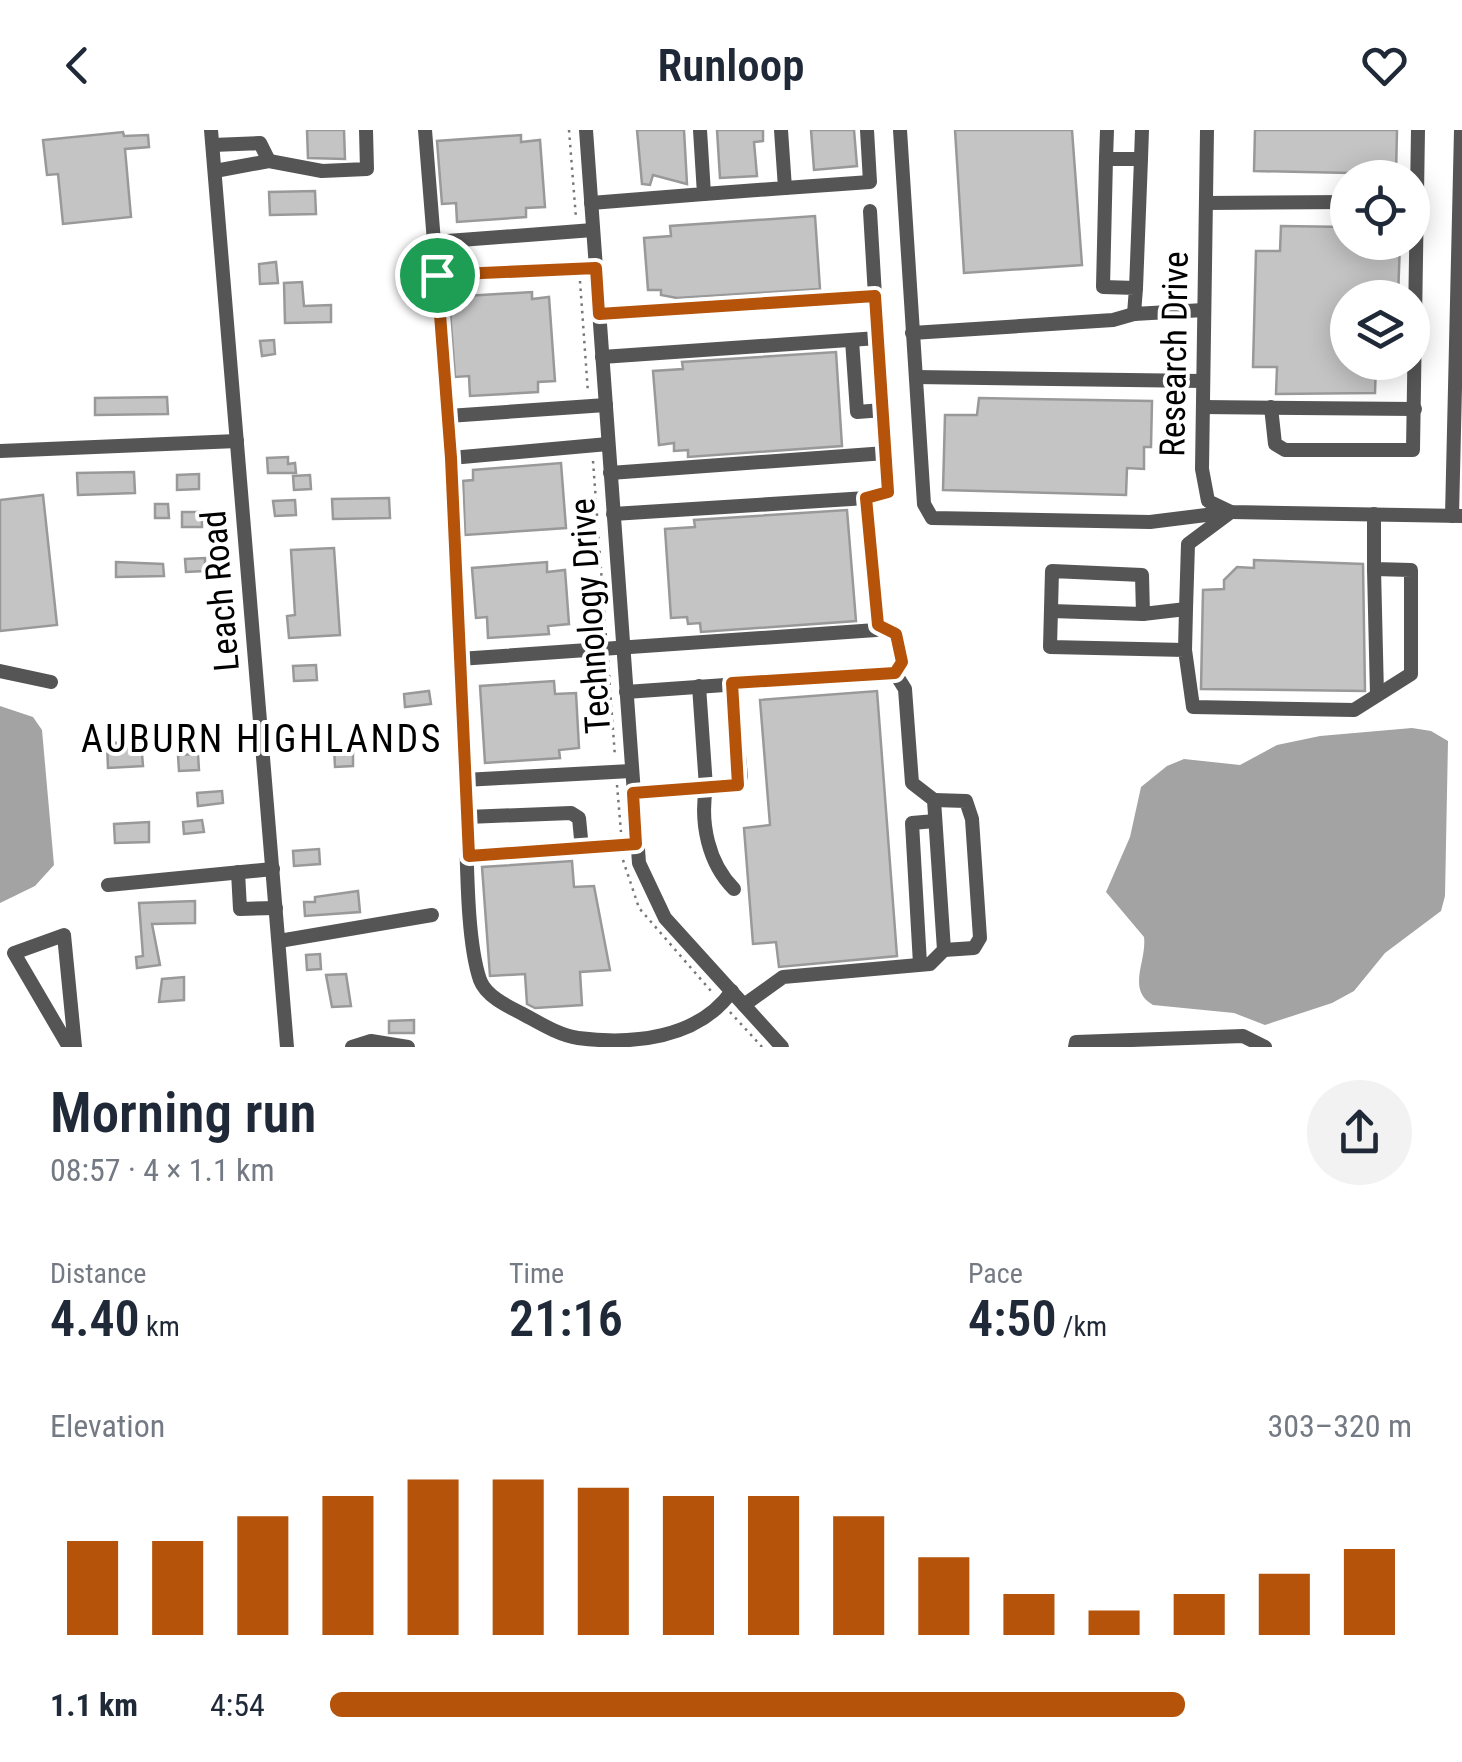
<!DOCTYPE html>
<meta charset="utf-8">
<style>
:root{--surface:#fff;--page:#f2f2f3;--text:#1f2937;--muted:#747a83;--accent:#b45309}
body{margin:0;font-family:"Roboto Condensed",sans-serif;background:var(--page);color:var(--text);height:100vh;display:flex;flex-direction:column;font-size:38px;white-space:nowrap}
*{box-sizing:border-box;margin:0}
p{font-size:32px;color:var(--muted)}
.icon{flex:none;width:55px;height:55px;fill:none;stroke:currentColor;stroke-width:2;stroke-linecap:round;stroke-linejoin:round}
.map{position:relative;height:917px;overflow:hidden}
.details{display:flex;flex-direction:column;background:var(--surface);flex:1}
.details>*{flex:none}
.tools{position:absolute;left:1330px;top:30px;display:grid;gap:20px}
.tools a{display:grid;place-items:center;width:100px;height:100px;border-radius:50%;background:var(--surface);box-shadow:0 5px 25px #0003;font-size:50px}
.pin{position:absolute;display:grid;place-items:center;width:85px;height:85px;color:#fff;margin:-42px;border:5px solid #fff;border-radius:50%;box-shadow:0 2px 10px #0007}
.round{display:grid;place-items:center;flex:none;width:105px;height:105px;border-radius:52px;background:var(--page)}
.summary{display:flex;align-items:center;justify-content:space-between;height:170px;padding:0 50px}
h1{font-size:55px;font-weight:600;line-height:75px}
.figures{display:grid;grid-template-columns:repeat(3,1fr);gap:15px;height:170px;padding:10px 50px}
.figures div{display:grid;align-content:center}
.figures b{font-size:50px;font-weight:600}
.figures small{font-size:28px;font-weight:400}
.figures p{font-size:28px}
.chart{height:280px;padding:20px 50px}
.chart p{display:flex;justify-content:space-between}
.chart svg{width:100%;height:180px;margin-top:10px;stroke:var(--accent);stroke-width:6}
ul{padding:0 50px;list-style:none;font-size:32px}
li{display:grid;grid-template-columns:160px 120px 1fr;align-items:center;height:75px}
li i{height:25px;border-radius:12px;background:var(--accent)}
header{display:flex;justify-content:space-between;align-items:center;height:130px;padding:0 50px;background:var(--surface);font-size:45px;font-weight:600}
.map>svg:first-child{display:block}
</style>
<header><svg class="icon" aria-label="back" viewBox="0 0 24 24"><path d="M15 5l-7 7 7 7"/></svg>Runloop<svg class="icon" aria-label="heart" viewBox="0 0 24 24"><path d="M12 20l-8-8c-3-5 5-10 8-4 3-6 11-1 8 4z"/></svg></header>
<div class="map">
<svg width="1462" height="917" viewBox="0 0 1462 917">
<rect width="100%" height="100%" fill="#fff"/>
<!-- water -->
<g fill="#a3a3a3">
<polygon points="0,576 33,587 42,600 54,735 35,756 0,773"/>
<path d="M1412,598l19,3 17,10 -3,155 -4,15 -56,42 -31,38 -22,12 -67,22 -31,-12 -81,-8c-27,-16 -6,-43 -9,-68l-38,-45 24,-55 11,-50 26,-21 17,-7 56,6 37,-20 43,-9z"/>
</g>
<!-- building -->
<g fill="#c4c4c4" stroke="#999" stroke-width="2.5">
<polygon points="307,0 344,0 345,29 308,28"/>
<polygon points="637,0 684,0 687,54 653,45 650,55 642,54"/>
<polygon points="717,0 763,0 763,11 754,12 757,46 720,48"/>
<polygon points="811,0 854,0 857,36 814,40"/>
<polygon points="955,0 1072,0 1082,135 964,143"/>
<polygon points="1255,0 1397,0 1396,44 1254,41"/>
<polygon points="123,2 124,6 148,5 149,17 125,19 131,87 63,94 58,44 47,45 43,10"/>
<polygon points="521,5 521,12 540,10 545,77 526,78 526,87 457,92 456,73 442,74 437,11"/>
<polygon points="315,61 316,84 270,85 269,62"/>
<polygon points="815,86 820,159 677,168 661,165 661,160 648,160 644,108 671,106 670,96"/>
<polygon points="1281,96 1348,97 1348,112 1400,112 1398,168 1348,168 1348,232 1376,232 1375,263 1276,264 1277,237 1253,237 1256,121 1280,121"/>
<polygon points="276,132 278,153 260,154 259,134"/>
<polygon points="302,152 304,176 331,175 331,192 285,193 284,153"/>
<polygon points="532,162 532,169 549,167 555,251 538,252 538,262 470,266 469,246 455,247 449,167"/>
<polygon points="274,210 275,224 262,226 260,211"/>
<polygon points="836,222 842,316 688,327 688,320 674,321 674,313 659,315 653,241 683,239 682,232"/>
<polygon points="167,267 168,284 95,285 95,268"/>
<polygon points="979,268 1152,271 1151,317 1144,317 1144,339 1127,338 1126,365 943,360 945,285 977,285"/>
<polygon points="288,327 288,334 295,333 296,343 268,343 267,328"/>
<polygon points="561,333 566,398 465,405 463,351 473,350 473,340"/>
<polygon points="134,342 135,363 78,365 77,343"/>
<polygon points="199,344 199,359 177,360 177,345"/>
<polygon points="310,345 311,359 294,360 293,346"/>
<polygon points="43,365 57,495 0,501 0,370"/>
<polygon points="389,368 390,388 333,389 332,369"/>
<polygon points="295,370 296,385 275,386 273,371"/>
<polygon points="155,374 168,374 169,388 155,388"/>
<polygon points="847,380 856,491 701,502 700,493 688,494 687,487 671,488 665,399 695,397 694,390"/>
<rect x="182" y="382" width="20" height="15"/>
<polygon points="334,418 340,505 289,508 287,486 295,485 291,420"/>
<polygon points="205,428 205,441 186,442 185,429"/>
<polygon points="1254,430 1363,434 1365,561 1201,559 1203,460 1224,459 1224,450 1237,437 1254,438"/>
<polygon points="116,432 163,434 164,446 116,447"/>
<polygon points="547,432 547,442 565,440 569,494 548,496 549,504 488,508 487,487 476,488 472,438"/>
<polygon points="316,535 317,550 294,551 293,536"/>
<polygon points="554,551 555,564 576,563 579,618 559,620 560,628 485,633 480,556"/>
<polygon points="429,561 431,574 405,577 404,564"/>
<polygon points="877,561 897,826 779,837 776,812 753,814 744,698 770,695 760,570"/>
<polygon points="141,612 143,636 108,638 107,613"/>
<polygon points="353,616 353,636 335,637 334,617"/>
<polygon points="198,624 199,640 179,641 178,625"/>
<polygon points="222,661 223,673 198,676 197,663"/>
<polygon points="202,690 204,702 184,704 183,692"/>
<polygon points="149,692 149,712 115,713 114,694"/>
<polygon points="319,719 320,734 294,736 293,721"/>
<polygon points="572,731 574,757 594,756 610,840 580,842 582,875 535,878 527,874 525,844 490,846 482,737"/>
<polygon points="358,761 360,782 305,786 304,772 315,772 315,767"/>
<polygon points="195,771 195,793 152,794 160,835 137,838 136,827 143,826 139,773"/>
<polygon points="320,824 321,839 307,840 306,825"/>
<polygon points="346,844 351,876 332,877 326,845"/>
<polygon points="184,847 184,870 159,872 162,849"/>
<polygon points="414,890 414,903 389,903 389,891"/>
</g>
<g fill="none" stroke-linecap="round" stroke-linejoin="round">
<!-- path -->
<g stroke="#777" stroke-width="2.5" stroke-dasharray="2.5 5" stroke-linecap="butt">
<polyline points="569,0 576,88"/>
<polyline points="580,151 588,263"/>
<polyline points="593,331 606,507"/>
<polyline points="608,530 615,627"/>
<polyline points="617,655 621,702"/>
<polyline points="623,730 639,778 711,861"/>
<polyline points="730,882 762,917"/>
</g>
<!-- minor -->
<g stroke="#555" stroke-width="14">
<polyline points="211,0 287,917"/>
<polyline points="425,0 434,112"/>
<polyline points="586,0 639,733 665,788 782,917"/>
<polyline points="900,0 924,374 932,388 1150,392 1230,382"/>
<polyline points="1107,0 1106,29 1141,29 1142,0"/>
<polyline points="1207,0 1202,339 1208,371 1231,382 1462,386"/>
<polyline points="213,15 260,13 269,31"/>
<polyline points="1106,29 1103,157 1136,158 1134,184 1204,180"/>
<polyline points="215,41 269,31 322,41 367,39 366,0"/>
<polyline points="785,58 870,52 867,0"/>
<polyline points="704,64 785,58 781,0"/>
<polyline points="591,73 704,64 700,0"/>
<polyline points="1206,73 1348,72"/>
<polyline points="437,145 434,112 593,100"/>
<polyline points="1136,158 1141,29"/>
<polyline points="875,166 878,208"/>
<polyline points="599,183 875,166 870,81"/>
<polyline points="912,203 1113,190 1134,184"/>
<polyline points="852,210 857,282 883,280"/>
<polyline points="602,227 878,208 887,362 867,368"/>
<polyline points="916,247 1203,251"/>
<polyline points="1203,277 1415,279"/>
<polyline points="1271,277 1275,314 1285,320 1413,320 1418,0"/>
<polyline points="448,286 606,275"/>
<polyline points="0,321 237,311"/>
<polyline points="451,328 437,145 596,138"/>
<polyline points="610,343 886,323"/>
<polyline points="1231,382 1188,414 1186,479 1143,484 1142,445 1052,441 1050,517 1185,520 1193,577 1354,580 1411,544 1411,440 1374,439 1374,384"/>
<polyline points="613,384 867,368 878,495 876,500 459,529 464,650 631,641"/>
<polyline points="1452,386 1461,0"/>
<polyline points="1374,439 1377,565"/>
<polyline points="1051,481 1143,484"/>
<path d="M878,495c19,10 22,16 25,37l-8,11"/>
<polyline points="1185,520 1186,479"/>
<polyline points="459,529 451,328 608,314"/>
<polyline points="0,541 51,552"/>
<path d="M732,553l9,94 -3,8 -32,2c-6,36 2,76 28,102"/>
<polyline points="626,562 895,543 905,559 912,653 934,670 944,820 930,834 783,847 744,875"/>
<path d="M464,650c4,53 0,153 16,200 6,16 27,26 41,33 17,9 37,22 57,25 54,7 120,1 154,-47"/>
<polyline points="633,663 706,657 699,556"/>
<polyline points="934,670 966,671 972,689 980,808 974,818 944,820"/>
<polyline points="467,687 571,683 579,688 582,719"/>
<polyline points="469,726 637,714"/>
<polyline points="238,742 240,779 276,778"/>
<polyline points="108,755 273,739"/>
<polyline points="279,811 432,785"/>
<polyline points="920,834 912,693 935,691"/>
<polyline points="69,917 14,823 64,805 75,917"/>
<polyline points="352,917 371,911 408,917"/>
<polyline points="1075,917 1076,912 1243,906 1265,917"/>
</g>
</g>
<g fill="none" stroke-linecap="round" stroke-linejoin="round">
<defs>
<polygon id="route" points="596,138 599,184 875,166 888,362 866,368 878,495 896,504 902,532 895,543 732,553 738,655 633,663 636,714 469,726 451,328 437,145"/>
</defs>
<!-- route casing -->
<use href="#route" stroke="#fff" stroke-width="20"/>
<!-- route -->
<use href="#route" stroke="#b45309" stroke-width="12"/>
</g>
<g text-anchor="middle" stroke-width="8" stroke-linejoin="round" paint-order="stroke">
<!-- street labels -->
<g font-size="35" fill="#000" stroke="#fff">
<text transform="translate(1174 224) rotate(-89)" y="12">Research Drive</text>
<text transform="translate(220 461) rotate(-95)" y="12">Leach Road</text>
<text transform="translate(590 486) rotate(-94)" y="12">Technology Drive</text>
</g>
<!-- neighbourhood labels -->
<g font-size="38" letter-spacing="2.5" fill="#000" stroke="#fff">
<text x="262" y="622">AUBURN HIGHLANDS</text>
</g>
</g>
</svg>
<div class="tools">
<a><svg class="icon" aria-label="locate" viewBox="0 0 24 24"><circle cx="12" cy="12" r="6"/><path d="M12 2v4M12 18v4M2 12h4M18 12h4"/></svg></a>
<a><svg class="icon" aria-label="layers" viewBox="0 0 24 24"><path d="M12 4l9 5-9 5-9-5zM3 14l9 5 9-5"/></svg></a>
</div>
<div class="pin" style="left:437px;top:145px;background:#1e9e55"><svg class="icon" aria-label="arrive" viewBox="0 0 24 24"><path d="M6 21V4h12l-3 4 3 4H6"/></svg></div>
</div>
<section class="details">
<div class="summary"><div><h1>Morning run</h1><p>08:57 · 4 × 1.1 km</p></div><a class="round"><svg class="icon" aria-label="share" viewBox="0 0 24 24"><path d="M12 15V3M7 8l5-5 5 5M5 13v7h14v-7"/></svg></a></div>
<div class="figures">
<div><p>Distance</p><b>4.40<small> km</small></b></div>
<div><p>Time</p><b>21:16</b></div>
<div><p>Pace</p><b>4:50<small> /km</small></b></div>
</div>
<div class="chart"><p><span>Elevation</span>303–320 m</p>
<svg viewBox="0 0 160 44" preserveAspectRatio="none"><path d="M5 44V21M15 44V21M25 44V15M35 44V10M45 44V6M55 44V6M65 44V8M75 44V10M85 44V10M95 44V15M105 44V25M115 44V34M125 44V38M135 44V34M145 44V29M155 44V23"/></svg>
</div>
<ul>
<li><b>1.1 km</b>4:54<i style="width:79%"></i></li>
</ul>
</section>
